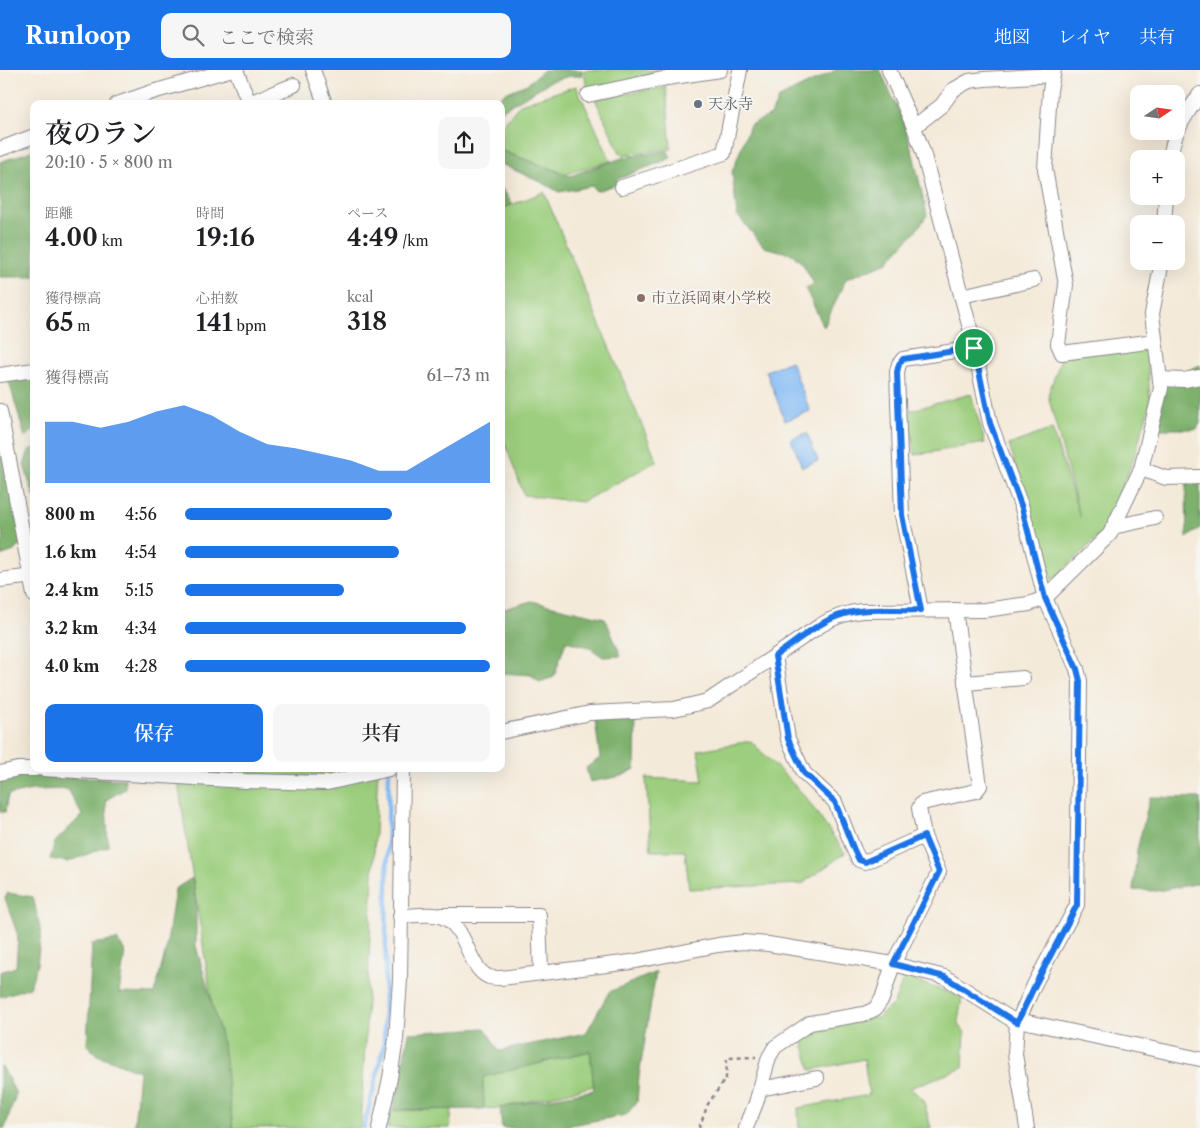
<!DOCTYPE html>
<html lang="ja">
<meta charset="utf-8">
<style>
:root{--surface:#fff;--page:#f6f6f6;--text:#202124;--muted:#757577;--accent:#1a73e8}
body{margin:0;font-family:"Libre Caslon Text","Noto Serif JP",serif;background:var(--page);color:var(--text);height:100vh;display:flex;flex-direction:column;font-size:19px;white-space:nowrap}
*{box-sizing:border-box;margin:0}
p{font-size:16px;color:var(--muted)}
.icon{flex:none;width:28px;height:28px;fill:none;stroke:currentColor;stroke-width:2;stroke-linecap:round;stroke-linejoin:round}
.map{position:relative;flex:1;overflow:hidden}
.sheet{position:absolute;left:30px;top:30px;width:475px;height:672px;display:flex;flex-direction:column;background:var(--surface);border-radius:10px;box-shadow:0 5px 20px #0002}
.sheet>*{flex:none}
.needle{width:32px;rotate:77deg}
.buttons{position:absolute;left:1130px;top:15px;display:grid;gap:10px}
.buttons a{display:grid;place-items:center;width:55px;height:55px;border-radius:10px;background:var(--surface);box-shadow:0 5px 20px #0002;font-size:25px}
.pin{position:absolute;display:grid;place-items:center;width:42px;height:42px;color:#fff;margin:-21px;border:2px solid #fff;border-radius:50%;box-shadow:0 1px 5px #0007}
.round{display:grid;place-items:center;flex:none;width:52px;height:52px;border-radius:10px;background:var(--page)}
.summary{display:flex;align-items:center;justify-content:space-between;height:85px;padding:0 15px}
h1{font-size:28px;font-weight:600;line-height:38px}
.metrics{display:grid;grid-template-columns:repeat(3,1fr);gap:8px;height:85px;padding:5px 15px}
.metrics div{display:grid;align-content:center}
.metrics b{font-size:25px;font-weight:600}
.metrics small{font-size:14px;font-weight:400}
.metrics p{font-size:14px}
.chart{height:140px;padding:10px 15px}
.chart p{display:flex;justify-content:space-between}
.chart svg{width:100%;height:90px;margin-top:5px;fill:var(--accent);opacity:.7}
.primary-button{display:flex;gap:10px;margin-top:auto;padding:10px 15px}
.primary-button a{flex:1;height:58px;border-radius:10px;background:var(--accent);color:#fff;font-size:20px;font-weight:600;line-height:58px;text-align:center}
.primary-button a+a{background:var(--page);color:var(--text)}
ul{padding:0 15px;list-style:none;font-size:16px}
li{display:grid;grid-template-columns:80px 60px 1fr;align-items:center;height:38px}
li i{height:12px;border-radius:6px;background:var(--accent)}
header{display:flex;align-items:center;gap:30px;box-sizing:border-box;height:70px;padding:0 25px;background:var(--accent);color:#fff}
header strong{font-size:24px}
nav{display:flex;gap:28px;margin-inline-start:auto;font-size:18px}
.search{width:350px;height:45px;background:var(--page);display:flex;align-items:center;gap:12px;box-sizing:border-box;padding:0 18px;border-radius:10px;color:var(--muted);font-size:19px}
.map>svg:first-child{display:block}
</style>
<header>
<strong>Runloop</strong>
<div class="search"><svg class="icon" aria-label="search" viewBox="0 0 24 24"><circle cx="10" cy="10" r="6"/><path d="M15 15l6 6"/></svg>ここで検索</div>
<nav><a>地図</a><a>レイヤ</a><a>共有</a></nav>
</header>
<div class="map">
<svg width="1200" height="1058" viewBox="0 0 1200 1058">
<rect width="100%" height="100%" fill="#f6f6f2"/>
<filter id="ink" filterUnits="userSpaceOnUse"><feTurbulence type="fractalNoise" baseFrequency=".02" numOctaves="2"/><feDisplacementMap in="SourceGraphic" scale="10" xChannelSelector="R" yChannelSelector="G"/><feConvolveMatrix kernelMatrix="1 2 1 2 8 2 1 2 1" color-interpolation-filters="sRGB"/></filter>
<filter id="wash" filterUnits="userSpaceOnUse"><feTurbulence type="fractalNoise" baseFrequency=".0096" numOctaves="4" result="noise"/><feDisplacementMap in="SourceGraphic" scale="20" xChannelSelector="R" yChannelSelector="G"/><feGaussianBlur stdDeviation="1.12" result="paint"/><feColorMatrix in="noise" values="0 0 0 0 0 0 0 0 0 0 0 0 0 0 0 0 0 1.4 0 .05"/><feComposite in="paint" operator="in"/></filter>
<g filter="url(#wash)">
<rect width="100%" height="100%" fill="#f4ead9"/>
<!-- green -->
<g fill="#9cce7d" stroke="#5f785c">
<polygon points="584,0 661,0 661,2 588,25"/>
<polygon points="576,16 611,91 567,104 502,81 501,57 520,34"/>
<polygon points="666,17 671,79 621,85 595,29"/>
<polygon points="544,122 657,391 582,432 524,425 501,363 501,139"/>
<polygon points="1147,280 1150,335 1131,396 1103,462 1052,511 1009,375 1052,359 1080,447 1048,325 1063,283"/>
<polygon points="971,324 985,373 915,385 908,341"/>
<polygon points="751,671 804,725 845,783 802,814 689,819 685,781 651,781 646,708 703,711 698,680"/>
<polygon points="176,699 378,699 361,1058 231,1058"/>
<polygon points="904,907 962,927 958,952 965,963 963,998 910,1018 923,1029 931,1058 850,1058 847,1055 835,1058 799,1058 798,1038 869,1025 864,989 811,1000 801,966 810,953 878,948 894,933"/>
<polygon points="590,981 594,1016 500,1038 484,1039 482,1007"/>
<polygon points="452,1039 450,1058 387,1058 390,1041"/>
</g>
<!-- forest -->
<g fill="#7db16c" stroke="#506a54">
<polygon points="544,0 582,0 582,6 570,6 551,11 501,41 501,34 496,34 503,24 527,14"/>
<polygon points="836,0 880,0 902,48 913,84 927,145 919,157 888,192 846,209 824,257 805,218 814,214 803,194 792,184 764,177 737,145 732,102 750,55 771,45 779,28"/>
<polygon points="34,80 34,207 0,207 0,92"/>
<polygon points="501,80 502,81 570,106 625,87 668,81 671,88 618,109 615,115 596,121 592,116 559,122 545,114 501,94"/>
<polygon points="501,117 513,134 501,139"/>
<polygon points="1200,295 1200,353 1197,359 1159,359 1165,305 1182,303"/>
<polygon points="34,304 34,360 25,367 8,308"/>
<polygon points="0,342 24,470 14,481 0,486 0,473 4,471 0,454"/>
<polygon points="34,378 34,427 24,395 29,380"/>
<polygon points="1200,414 1200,458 1187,468 1186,415"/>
<polygon points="531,531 605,548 621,586 603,587 589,577 566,571 554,607 539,612 531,605 502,603 501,623 501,540"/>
<polygon points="636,649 635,699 622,706 590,712 586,698 600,688 595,650"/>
<polygon points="17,705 125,709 125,719 106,730 108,776 68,792 50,789 55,772 82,745 68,719 32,720 8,725 5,742 0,742 0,708"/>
<polygon points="1150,727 1200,728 1200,813 1157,821 1133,820 1137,780"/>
<polygon points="192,808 196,837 196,876 223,973 233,1058 134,1058 139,1001 97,985 87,975 92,874 117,870 125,881 119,923 154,924 166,880 175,819"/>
<polygon points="8,823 33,827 41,863 37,894 30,917 0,927 0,902 16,897 18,866 5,828"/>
<polygon points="656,902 639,1006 637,1032 626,1045 554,1058 502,1058 500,1038 594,1020 590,981 483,1007 484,1039 393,1040 409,963 485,958 499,981 586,963 609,922"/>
<polygon points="0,996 3,998 16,1024 5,1058 0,1058"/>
</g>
<!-- water -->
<g fill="#85bcf5" stroke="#546f98">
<polygon points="791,291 810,341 785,351 766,301"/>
<polygon points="807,363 818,391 802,397 791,369"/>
</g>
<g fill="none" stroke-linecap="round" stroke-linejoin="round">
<!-- stream -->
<polyline stroke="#85bcf5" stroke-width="4.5" points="364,1058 384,976 389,700"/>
</g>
</g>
<g filter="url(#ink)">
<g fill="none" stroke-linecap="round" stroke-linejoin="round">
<defs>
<g id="minor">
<polyline points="236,0 249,33 294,15"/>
<polyline points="313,0 325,34"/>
<polyline points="889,0 914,57 923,82 971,262 990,353 1022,438 1045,528 1077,599 1080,611 1077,835 1035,913 1017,953 1015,984 1027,1058"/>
<polyline points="1054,0 1050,20 1045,99 1066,215 1058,274 1062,283 1155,271"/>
<polyline points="588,25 667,8 720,0"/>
<polyline points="117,34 149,23 229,0"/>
<polyline points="914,57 942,35 953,20 969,11 984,9 1053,5"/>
<polyline points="0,79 34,66"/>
<path d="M1170,89c3,-27 15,-43 30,-65"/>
<polyline points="622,117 724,83 740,0"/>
<polyline points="1164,154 1166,126"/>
<polyline points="961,226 1034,210"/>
<polyline points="0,305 34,300"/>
<polyline points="1160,309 1184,310 1200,307"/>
<polyline points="0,341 34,525"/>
<polyline points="1141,399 1166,408 1200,407"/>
<polyline points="1113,457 1155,448"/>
<polyline points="0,510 34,506"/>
<polyline points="921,540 902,445 897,302 899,294 903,289 974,278"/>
<polyline points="775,586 788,669 804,703 835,732 854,780 859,790 865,792 924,766"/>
<polyline points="965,613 1023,608"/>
<path d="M501,662l89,-19 84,-4 34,-8 113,-76c13,-8 25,-12 40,-14l124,-1 44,-6 16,-6 65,-64 31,-65 20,-81 -9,-74 10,-53"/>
<polyline points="43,699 246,711 327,713 389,699"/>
<polyline points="0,703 18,699 35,699"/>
<polyline points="441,845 539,845 541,903"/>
<path d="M400,846c12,0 28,-3 39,0 29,7 27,52 50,61 3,1 8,1 12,1l130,-16 87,-17 25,-3 25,2 125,20 52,13 72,46"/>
<polyline points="1018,950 1200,989"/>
<polyline points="760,1019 817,1008"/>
<polyline points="379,1058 390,1008 396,969 400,910 403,699"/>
<polyline points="746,1058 756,1033 769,987 775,977 810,953 864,944 875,939 882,929 893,894 939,802 924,766 919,738 922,733 976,721 980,716 955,540"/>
</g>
</defs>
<!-- minor casing -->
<use href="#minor" stroke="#8b868a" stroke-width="16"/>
<!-- path -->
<polyline stroke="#8b868a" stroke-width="2.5" stroke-dasharray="4 4" stroke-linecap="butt" points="699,1058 708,1034 726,1008 727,988 756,987"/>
<!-- minor -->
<use href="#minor" stroke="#fff" stroke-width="14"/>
</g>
</g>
<g fill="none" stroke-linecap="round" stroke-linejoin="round" filter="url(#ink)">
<defs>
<path id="route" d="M974,278l16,75 32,85 23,90 32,71 3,12 -3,224 -41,78 -19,40 -72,-46 -52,-13 46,-92 -15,-36 -59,26 -6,-2 -5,-10 -19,-48 -31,-29 -16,-34 -13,-83c21,-14 44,-35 69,-42 24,-7 52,-3 77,-4l-19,-95 -5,-143 2,-8 4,-5z"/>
</defs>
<!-- route casing -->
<use href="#route" stroke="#fff" stroke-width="10"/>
<!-- route -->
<use href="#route" stroke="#1a73e8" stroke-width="6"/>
</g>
<!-- markers -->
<circle fill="#6b7280" stroke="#f6f6f2" stroke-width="2" cx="698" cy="34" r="5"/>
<circle fill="#8d6e63" stroke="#f6f6f2" stroke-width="2" cx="641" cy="228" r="5"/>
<g text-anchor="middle" stroke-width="4" stroke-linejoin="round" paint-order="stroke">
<!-- worship labels -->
<g font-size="15" fill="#5b616d" stroke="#f6f6f2" text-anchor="start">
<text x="708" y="39">天永寺</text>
</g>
<!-- education labels -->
<g font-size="15" fill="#785e54" stroke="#f6f6f2" text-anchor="start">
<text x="651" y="233">市立浜岡東小学校</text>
</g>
</g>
</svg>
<div class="buttons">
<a><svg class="needle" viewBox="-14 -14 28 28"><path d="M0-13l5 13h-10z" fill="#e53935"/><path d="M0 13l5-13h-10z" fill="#757577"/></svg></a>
<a>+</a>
<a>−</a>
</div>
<div class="pin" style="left:974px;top:278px;background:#1e9e55"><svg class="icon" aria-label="arrive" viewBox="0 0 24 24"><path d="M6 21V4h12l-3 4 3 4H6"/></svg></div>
<section class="sheet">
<div class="summary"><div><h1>夜のラン</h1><p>20:10 · 5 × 800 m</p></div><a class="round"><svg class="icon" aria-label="share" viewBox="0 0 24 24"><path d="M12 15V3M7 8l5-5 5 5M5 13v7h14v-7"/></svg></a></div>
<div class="metrics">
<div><p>距離</p><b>4.00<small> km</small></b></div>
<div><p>時間</p><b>19:16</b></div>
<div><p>ペース</p><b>4:49<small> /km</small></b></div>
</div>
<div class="metrics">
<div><p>獲得標高</p><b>65<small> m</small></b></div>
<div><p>心拍数</p><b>141<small> bpm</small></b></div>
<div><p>kcal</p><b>318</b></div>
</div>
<div class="chart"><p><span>獲得標高</span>61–73 m</p>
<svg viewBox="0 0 160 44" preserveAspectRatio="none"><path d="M0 44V14L10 14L20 17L30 14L40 9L50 6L60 11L70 19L80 25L90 27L100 30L110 33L120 38L130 38L140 30L150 22L160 14V44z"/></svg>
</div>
<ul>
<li><b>800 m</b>4:56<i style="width:68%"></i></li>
<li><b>1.6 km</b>4:54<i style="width:70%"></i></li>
<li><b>2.4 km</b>5:15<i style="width:52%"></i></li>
<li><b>3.2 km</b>4:34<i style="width:92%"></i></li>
<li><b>4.0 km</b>4:28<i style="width:100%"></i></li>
</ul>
<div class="primary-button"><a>保存</a><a>共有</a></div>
</section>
</div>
